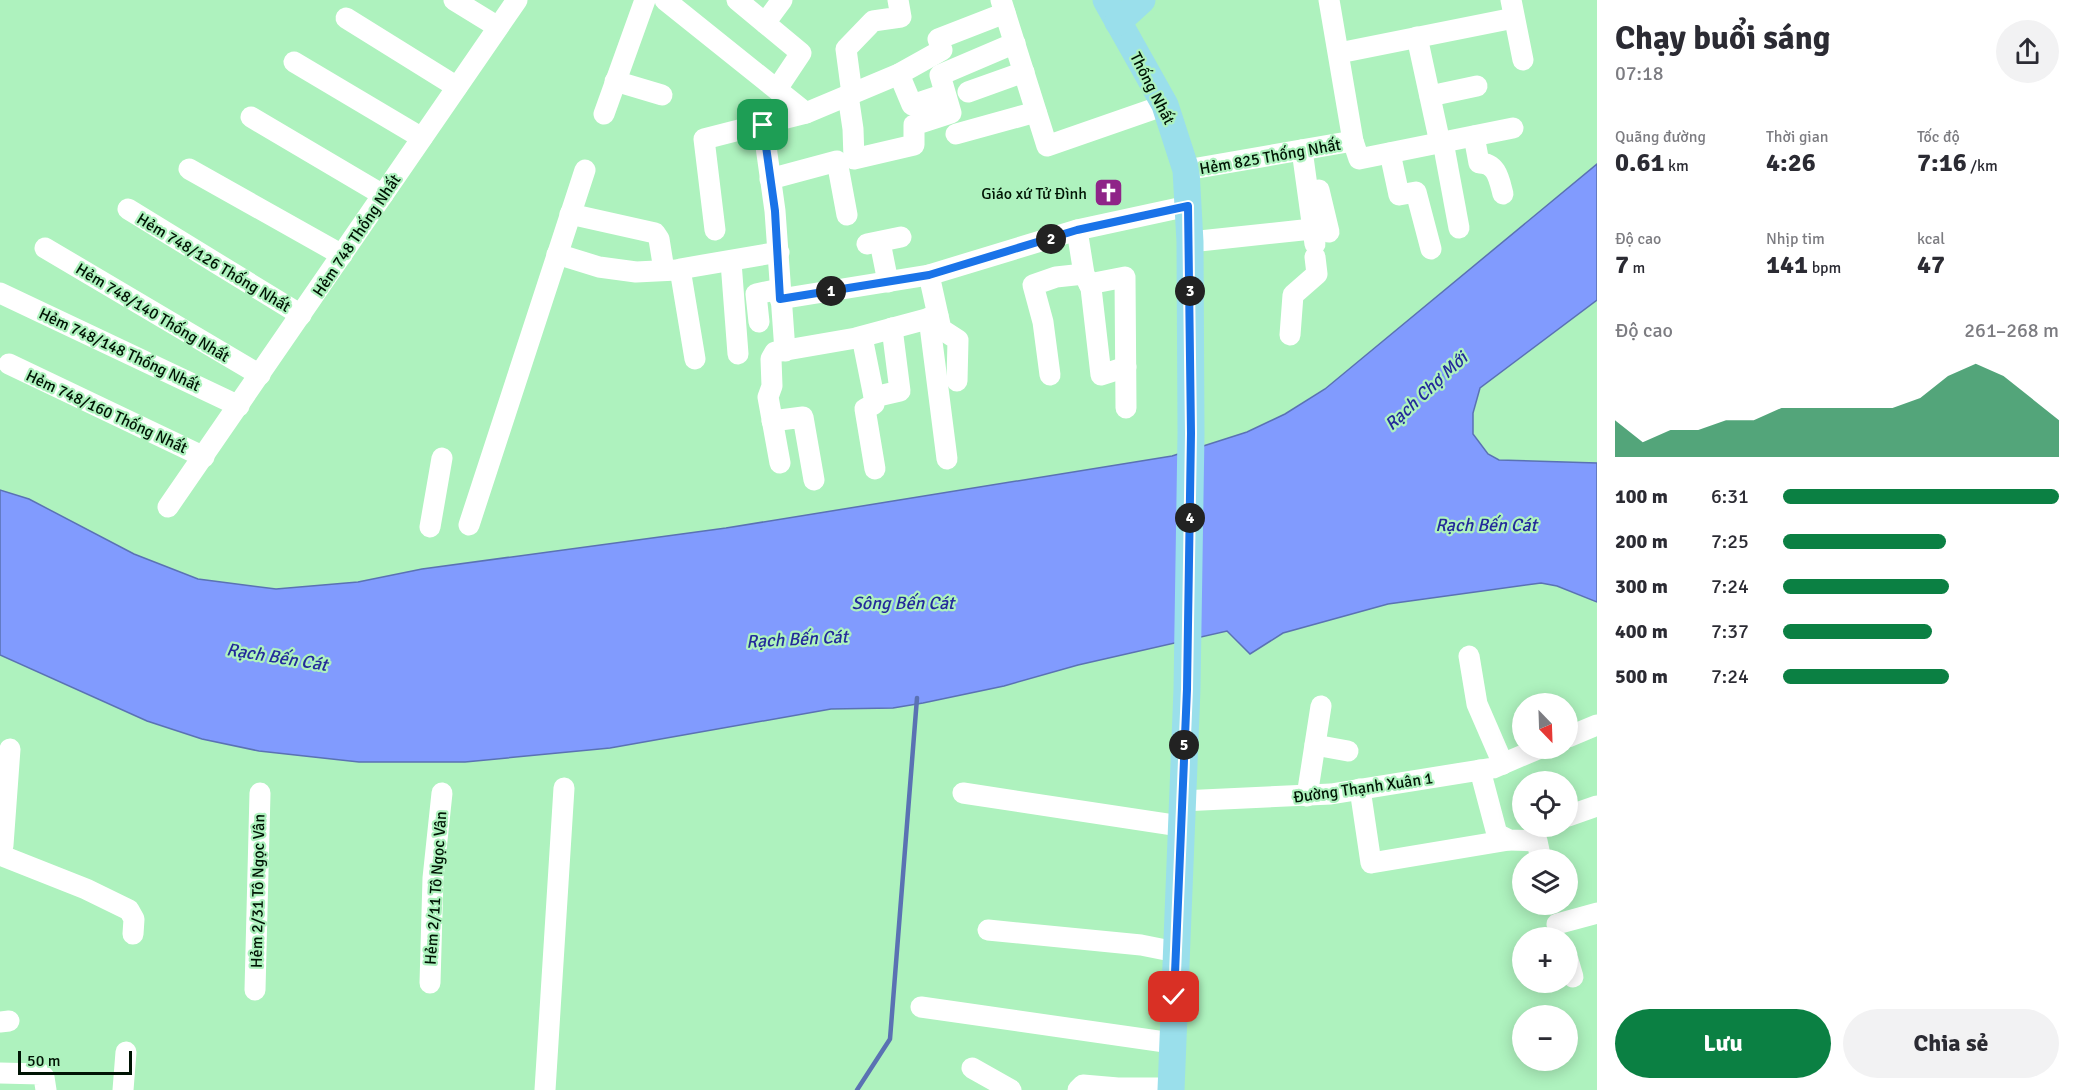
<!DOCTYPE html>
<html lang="vi">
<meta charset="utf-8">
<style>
:root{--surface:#fff;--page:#f2f2f3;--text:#2b2b33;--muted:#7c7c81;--accent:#0b8043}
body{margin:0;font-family:Signika,sans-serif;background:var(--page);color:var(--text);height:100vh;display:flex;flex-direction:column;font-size:22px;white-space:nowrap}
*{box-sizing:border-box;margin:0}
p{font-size:20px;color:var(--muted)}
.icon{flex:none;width:33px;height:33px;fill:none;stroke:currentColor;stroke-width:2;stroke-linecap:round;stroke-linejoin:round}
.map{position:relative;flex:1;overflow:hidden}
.panel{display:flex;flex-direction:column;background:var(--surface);width:480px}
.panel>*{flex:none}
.needle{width:39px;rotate:157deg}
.fabs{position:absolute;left:1512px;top:693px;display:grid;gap:12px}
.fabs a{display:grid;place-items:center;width:66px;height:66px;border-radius:50%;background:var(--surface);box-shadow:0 3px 15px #0003;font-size:30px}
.scale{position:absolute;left:18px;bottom:15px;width:114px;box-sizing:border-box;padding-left:6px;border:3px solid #001404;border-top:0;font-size:16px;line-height:21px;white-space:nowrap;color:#001404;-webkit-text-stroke:4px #aef2be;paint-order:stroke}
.pin{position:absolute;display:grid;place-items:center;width:51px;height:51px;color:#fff;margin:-26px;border-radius:12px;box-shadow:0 3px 9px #0006}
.km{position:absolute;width:30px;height:30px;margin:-15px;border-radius:50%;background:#222;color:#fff;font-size:16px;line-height:30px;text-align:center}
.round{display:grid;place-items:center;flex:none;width:63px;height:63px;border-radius:32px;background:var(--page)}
.summary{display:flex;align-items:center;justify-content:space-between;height:102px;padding:0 18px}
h1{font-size:33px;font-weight:700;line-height:45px}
.stats{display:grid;grid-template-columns:repeat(3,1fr);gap:9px;height:102px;padding:6px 18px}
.stats div{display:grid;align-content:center}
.stats b{font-size:26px;font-weight:700}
.stats small{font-size:16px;font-weight:400}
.stats p{font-size:16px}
.chart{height:168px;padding:12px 18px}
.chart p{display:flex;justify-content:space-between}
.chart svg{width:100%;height:108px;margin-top:6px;fill:var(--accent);opacity:.7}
.cta{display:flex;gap:12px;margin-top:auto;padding:12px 18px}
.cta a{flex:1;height:69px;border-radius:36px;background:var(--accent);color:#fff;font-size:24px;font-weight:700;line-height:69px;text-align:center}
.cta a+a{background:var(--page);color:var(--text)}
ul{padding:0 18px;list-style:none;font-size:20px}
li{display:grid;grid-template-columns:96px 72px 1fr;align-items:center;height:45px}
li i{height:15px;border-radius:8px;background:var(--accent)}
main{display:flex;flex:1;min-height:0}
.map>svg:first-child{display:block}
</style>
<main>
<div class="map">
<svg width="1597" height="1090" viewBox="0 0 1597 1090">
<rect width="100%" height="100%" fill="#aef2be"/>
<!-- water -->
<polygon fill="#819bfe" stroke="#5a72b3" stroke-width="1.5" points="1597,164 1597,300 1480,388 1473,413 1473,434 1488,454 1499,460 1597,463 1597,602 1557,586 1541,583 1388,604 1283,633 1250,654 1227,631 1078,665 1004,686 923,703 893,708 831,709 610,748 465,762 359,762 259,751 202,739 147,721 0,655 0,490 29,499 134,554 198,579 276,589 358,582 422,569 726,528 1172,456 1247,432 1285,414 1325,389"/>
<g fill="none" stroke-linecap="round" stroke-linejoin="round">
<!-- stream -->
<polyline stroke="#5a72b3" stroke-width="4.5" points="857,1090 890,1039 917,698"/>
<!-- minor -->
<g stroke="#fff" stroke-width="21">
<polyline points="454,0 498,27"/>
<polyline points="665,0 806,113"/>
<polyline points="737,0 801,53 777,89"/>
<polyline points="1001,0 1047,146 1165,105"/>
<polyline points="1329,0 1353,141 1359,159 1513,128"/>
<polyline points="1511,0 1523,60"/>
<polyline points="346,18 457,87"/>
<polyline points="765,23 782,0"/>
<polyline points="1417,37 1440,143"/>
<polyline points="1339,53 1514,18"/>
<polyline points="294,62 422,138"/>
<polyline points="899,74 912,105 945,94"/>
<polyline points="615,81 662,95"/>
<polyline points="968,92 1024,72"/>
<polyline points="852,94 846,49 873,21 901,17 898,0"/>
<polyline points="848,95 853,129 854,159 914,145 914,125 951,113 940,75 1015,43"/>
<polyline points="1430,96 1477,86"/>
<polyline points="604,114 645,0"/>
<polyline points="251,117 383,195"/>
<polyline points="763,125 775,211 785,351"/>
<polyline points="956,134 1036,112"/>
<path d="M1474,136l5,27c18,0 20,16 24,31"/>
<polyline points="1443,142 1459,228"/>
<polyline points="1302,150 1315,244"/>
<polyline points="1390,153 1399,195 1416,192 1431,249"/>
<polyline points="189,169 342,255"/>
<polyline points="1186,170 1353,141"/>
<polyline points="770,179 837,161 847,215"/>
<polyline points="1319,190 1329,232"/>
<polyline points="128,209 301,315"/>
<polyline points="570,214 655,233 659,239 664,270"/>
<polyline points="715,230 704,139 806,113 899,74 942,50 938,39 1005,13"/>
<polyline points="1077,230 1084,274 1091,288 1101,375 1126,367"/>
<polyline points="880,242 888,282"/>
<polyline points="1190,242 1312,229"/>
<polyline points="867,244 901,237"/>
<polyline points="45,248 260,375"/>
<polyline points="557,254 599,267 636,272 677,270"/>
<polyline points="731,262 738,354"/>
<polyline points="929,275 941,329 958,340 957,381"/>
<polyline points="1089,284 1125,277 1126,408"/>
<polyline points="0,293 239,406"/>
<polyline points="780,299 929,275 1077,230 1188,206"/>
<polyline points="929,318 947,459"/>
<polyline points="759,322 756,294 780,289"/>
<polyline points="1290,335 1293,295 1317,274 1315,257"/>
<polyline points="862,337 874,397 874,404 865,409 875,469"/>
<polyline points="695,359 680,269 779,252"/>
<polyline points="9,364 204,457"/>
<polyline points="1050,375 1043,322 1033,285 1056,277 1084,274"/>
<polyline points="874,397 900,391 892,328"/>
<polyline points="772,421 803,417 814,480"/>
<polyline points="780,463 768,397 772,386 771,359 775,352 856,338 938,316"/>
<polyline points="168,507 517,0"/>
<polyline points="469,525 585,170"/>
<polyline points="430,527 442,458"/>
<polyline points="1469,656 1477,704 1503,764"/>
<polyline points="1568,737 1597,725"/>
<polyline points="1315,745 1348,751"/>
<polyline points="1480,770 1497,834 1509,840 1537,841 1541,860"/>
<polyline points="1360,789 1371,863 1509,840"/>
<polyline points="963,793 1180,826"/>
<polyline points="1307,796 1321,706"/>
<polyline points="1181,801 1331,794 1493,768 1540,748"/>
<polyline points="1568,816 1597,806"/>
<polyline points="0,855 86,889 129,910 134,919 133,934"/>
<polyline points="0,855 3,845 10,749"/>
<polyline points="1557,924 1597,913"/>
<polyline points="988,930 1141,945 1176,952"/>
<polyline points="1568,960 1573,977"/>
<polyline points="430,983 433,878 442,793"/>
<polyline points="255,990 260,793"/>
<polyline points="921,1007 1172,1043"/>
<polyline points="0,1022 9,1021"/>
<polyline points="972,1068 1011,1090"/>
<polyline points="0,1073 41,1074 44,1077 46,1090"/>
<polyline points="123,1090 126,1052"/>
<polyline points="545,1090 564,788"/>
<polyline points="1078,1090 1083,1085 1118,1088 1171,1088"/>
</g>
<!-- major -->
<g stroke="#9adfeb" stroke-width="27">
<polyline points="1106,0 1165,105 1186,170 1190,242 1191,433 1187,689 1171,1090"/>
<polyline points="1118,22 1142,0"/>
</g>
</g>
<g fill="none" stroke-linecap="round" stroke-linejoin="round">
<defs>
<polyline id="route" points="763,125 775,211 780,299 929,275 1077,230 1188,206 1191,433 1187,689 1174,997"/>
</defs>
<!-- route casing -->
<use href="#route" stroke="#fff" stroke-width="12"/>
<!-- route -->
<use href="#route" stroke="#1a73e8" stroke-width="8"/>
</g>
<!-- icons -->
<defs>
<symbol id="church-square" viewBox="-11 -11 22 22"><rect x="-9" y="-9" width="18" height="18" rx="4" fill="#8f2488" stroke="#aef2be"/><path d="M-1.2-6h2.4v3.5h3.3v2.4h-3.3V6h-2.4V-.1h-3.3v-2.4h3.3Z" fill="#fff"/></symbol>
</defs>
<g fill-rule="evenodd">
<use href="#church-square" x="1092" y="176" width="33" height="33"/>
</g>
<g text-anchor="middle" stroke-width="4.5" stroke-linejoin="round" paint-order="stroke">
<!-- street labels -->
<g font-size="16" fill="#001404" stroke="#aef2be">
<text transform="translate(1153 88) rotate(63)" y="6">Thống Nhất</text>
<text transform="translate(1270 156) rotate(-10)" y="6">Hẻm 825 Thống Nhất</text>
<text transform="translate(356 235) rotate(-56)" y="6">Hẻm 748 Thống Nhất</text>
<text transform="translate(214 262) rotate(31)" y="6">Hẻm 748/126 Thống Nhất</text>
<text transform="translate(153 312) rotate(31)" y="6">Hẻm 748/140 Thống Nhất</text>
<text transform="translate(120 349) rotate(25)" y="6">Hẻm 748/148 Thống Nhất</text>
<text transform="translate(107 411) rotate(25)" y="6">Hẻm 748/160 Thống Nhất</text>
<text transform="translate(1363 787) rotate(-8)" y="6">Đường Thạnh Xuân 1</text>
<text transform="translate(435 888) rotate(-86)" y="6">Hẻm 2/11 Tô Ngọc Vân</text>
<text transform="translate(257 891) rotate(-89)" y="6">Hẻm 2/31 Tô Ngọc Vân</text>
</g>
<!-- poi labels -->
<g font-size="16" fill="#001404" stroke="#aef2be" text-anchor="end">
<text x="1087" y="199">Giáo xứ Tử Đình</text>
</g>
<!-- water labels -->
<g font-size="18" font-style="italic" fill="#23299a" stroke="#aef2be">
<text transform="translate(1426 391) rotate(-43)" y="6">Rạch Chợ Mới</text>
<text x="1486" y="531">Rạch Bến Cát</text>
<text x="903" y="609">Sông Bến Cát</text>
<text transform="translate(797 639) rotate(-3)" y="6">Rạch Bến Cát</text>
<text transform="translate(277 657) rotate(9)" y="6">Rạch Bến Cát</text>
</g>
</g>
</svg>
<div class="fabs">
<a><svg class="needle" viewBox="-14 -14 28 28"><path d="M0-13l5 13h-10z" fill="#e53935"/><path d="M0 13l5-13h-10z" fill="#7c7c81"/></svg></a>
<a><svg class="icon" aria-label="locate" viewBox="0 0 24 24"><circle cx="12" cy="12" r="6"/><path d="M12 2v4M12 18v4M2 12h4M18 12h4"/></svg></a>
<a><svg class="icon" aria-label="layers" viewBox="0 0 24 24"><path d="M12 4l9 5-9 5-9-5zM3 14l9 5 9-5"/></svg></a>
<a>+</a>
<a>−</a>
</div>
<div class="scale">50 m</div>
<div class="pin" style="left:763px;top:125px;background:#1e9e55"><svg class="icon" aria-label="arrive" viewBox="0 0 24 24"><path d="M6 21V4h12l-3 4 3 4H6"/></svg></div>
<div class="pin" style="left:1174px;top:997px;background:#d93025"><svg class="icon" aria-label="check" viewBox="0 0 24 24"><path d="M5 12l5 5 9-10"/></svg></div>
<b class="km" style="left:831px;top:291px">1</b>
<b class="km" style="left:1051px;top:239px">2</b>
<b class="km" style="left:1190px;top:291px">3</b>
<b class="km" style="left:1190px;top:518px">4</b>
<b class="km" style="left:1184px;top:745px">5</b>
</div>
<section class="panel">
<div class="summary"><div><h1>Chạy buổi sáng</h1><p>07:18</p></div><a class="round"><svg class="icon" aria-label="share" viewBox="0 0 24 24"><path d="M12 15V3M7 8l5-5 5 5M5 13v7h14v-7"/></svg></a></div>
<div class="stats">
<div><p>Quãng đường</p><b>0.61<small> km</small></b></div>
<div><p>Thời gian</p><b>4:26</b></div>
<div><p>Tốc độ</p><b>7:16<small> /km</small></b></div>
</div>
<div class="stats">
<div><p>Độ cao</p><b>7<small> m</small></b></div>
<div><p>Nhịp tim</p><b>141<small> bpm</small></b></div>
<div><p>kcal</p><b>47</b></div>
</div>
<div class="chart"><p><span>Độ cao</span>261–268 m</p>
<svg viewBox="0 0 160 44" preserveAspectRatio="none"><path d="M0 44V29L10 38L20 33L30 33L40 29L50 29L60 24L70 24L80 24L90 24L100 24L110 20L120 11L130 6L140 11L150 20L160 29V44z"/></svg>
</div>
<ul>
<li><b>100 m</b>6:31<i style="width:100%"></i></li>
<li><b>200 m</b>7:25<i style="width:59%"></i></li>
<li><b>300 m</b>7:24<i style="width:60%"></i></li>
<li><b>400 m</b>7:37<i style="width:54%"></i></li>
<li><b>500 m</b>7:24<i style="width:60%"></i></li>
</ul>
<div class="cta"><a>Lưu</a><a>Chia sẻ</a></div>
</section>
</main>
